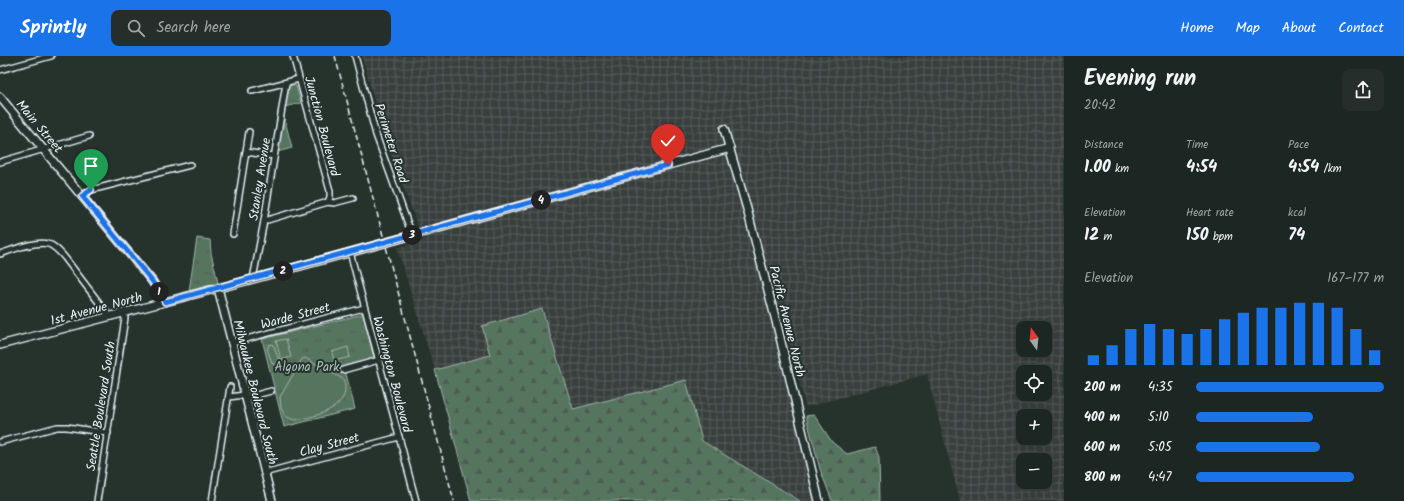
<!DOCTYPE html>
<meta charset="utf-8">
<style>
:root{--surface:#1c2622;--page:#252e2a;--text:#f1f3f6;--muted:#a0a5a5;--line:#3a4340;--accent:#1a73e8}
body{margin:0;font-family:Kalam,sans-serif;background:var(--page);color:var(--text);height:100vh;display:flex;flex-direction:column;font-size:15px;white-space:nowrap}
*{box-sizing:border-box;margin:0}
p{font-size:13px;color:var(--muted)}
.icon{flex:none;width:22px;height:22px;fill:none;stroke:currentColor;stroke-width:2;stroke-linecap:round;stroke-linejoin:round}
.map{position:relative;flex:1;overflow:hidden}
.sheet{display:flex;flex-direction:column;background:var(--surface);width:340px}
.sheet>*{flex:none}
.needle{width:26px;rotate:345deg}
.tools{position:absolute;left:1016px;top:265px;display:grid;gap:8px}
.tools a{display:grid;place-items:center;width:36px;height:36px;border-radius:8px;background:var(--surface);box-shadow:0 2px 10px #0003,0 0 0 1px var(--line);font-size:20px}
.pin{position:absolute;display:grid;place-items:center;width:34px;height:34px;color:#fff;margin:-41px -17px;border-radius:50% 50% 50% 0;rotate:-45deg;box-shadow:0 0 4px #0007}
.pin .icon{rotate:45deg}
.km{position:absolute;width:20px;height:20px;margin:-10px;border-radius:50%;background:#222;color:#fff;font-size:11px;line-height:20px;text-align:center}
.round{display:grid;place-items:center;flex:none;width:42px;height:42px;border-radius:8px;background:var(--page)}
.summary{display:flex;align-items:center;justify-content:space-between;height:68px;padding:0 20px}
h1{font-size:22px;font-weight:600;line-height:30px}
.stats{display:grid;grid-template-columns:repeat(3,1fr);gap:6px;height:68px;padding:4px 20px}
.stats div{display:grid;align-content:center}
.stats b{font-size:17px;font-weight:600}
.stats small{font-size:11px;font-weight:400}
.stats p{font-size:11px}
.chart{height:112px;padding:8px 20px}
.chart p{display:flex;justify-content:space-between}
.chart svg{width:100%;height:72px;margin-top:4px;stroke:var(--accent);stroke-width:6}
ul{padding:0 20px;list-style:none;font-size:13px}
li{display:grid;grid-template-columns:64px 48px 1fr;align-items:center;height:30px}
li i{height:10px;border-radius:5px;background:var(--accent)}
header{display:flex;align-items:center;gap:24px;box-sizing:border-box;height:56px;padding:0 20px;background:var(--accent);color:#fff}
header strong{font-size:19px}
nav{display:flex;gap:22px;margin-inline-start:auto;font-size:14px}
.search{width:280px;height:36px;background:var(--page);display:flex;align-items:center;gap:10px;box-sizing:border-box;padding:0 14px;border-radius:8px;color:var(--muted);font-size:15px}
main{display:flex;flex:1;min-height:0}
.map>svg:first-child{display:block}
</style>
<header>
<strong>Sprintly</strong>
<div class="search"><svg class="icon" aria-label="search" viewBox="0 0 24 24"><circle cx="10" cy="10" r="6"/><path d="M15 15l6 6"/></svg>Search here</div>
<nav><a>Home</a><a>Map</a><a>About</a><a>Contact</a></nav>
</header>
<main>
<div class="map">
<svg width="1064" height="445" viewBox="0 0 1064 445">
<defs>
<pattern id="industrial-grid" width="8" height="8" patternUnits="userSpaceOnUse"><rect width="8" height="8" fill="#39403e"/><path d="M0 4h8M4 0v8" fill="none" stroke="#565c5b"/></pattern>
<pattern id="forest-firs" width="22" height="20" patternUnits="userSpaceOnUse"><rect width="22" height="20" fill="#56755e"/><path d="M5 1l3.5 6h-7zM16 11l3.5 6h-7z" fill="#4d5c53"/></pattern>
<pattern id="park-tufts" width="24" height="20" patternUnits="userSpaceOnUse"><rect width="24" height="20" fill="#56755e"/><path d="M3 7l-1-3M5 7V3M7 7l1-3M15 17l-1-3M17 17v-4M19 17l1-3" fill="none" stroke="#4d5c53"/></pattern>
</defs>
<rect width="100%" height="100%" fill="#26332d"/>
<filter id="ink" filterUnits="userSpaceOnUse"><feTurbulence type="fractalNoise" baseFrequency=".025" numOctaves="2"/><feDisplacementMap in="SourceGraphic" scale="8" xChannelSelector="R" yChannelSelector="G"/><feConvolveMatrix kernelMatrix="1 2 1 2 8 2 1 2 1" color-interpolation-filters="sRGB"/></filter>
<g filter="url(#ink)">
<!-- industrial -->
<path fill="url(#industrial-grid)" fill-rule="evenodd" d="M362,0h702v445h-104l-33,-127 -121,33 -25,-94 -9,3 42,185h-14l-98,-60 -16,-61 -113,29 -32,-100 -59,18 8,28 -55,15 -38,-122 26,-8 -40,-108zM1023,272h22v22h-22zM1023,316h22v22h-22zM1023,360h22v22h-22zM1023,404h22v22h-22z"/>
<!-- forest -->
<g fill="url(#forest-firs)" stroke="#9fb3ab">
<polygon points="542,253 573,353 686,324 702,385 800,445 471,445 435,314 490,299 482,270"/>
<polygon points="814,359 832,386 847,398 875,391 879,401 880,445 832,445 820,413 806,360"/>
</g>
<!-- park -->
<g fill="url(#park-tufts)" stroke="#9fb3ab">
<polygon points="293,28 296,30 301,47 285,51 289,31"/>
<polygon points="284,61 292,92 277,96"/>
<polygon points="197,182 210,184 211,197 218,227 189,235"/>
<polygon points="363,258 374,302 344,310 355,353 284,371 262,283"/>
</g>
<!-- pitch -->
<g fill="#56755e" stroke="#9fb3ab">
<polygon points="286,283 291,301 281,304 276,285"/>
<polygon points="272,288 273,290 274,290 279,305 277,306 278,308 274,309 273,307 272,307 267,292 269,291 268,289"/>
<polygon points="348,291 350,301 334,305 332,296"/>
<path d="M305,302l38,21c10,24 -18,35 -37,39 -4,1 -8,2 -12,2 -3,-1 -6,-3 -9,-4l-4,-8 -1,-11 22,-38z"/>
</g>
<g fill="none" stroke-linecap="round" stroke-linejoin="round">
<defs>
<g id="street">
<polyline points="293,0 330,135 330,141 328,146"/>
<polyline points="355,0 376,79 412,179"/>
<polyline points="0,14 51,0"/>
<polyline points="252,35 299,23"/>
<polyline points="246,96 274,100"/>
<polyline points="0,106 89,80"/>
<polyline points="82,140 91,134 190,109"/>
<polyline points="264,165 328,146 334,147 353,142"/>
<polyline points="233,178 249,76"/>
<polyline points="350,196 416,445"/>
<path d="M0,198c12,-4 39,-15 51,-9 5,3 10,8 14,13l45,59"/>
<polyline points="253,223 264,165 286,27"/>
<polyline points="231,287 364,252"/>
<polyline points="343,314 379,304"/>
<polyline points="229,341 244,339"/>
<polyline points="245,342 271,335"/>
<polyline points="0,386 57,371 67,371 108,377"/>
<polyline points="264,417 399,381"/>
<polyline points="97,445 125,262 123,257"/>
<polyline points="212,445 230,331"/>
</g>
<g id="secondary">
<polyline points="0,41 152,225 165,246"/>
<polyline points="724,73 747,153 777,269 819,445"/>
<polyline points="218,232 272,445"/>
<polyline points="0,289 253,223 730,92"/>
</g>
</defs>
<!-- street casing -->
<use href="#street" stroke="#e8f1f8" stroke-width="8"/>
<!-- secondary casing -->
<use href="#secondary" stroke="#e8f1f8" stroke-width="10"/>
<!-- street -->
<use href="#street" stroke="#26332d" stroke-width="5"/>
<!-- secondary -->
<use href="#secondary" stroke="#26332d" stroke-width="7"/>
<!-- rail -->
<polyline stroke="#e8f1f8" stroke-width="1.5" stroke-dasharray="6 3" stroke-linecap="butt" points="335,0 454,445"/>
</g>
</g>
<g fill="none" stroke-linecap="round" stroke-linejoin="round" filter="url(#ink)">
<defs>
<polyline id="route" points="91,134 82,140 152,225 165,246 668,109"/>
</defs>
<!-- route casing -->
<use href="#route" stroke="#fff" stroke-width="8"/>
<!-- route -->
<use href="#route" stroke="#1a73e8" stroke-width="5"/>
</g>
<g text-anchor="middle" stroke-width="4" stroke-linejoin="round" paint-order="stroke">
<!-- street labels -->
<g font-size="13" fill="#e8f1f8" stroke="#26332d">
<text transform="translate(40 70) rotate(50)" y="5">Main Street</text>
<text transform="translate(323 70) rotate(75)" y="5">Junction Boulevard</text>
<text transform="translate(392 87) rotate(72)" y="5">Perimeter Road</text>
<text transform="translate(259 123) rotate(-81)" y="5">Stanley Avenue</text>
<text transform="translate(96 252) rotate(-15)" y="5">1st Avenue North</text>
<text transform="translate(295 259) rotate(-15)" y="5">Warde Street</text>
<text transform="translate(788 265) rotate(76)" y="5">Pacific Avenue North</text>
<text transform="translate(393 318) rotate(75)" y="5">Washington Boulevard</text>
<text transform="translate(256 336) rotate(76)" y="5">Milwaukee Boulevard South</text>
<text transform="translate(100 350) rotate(-81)" y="5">Seattle Boulevard South</text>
<text transform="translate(329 388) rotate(-15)" y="5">Clay Street</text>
</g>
<!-- park labels -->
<g font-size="13" fill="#aebfba" stroke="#26332d">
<text x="307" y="315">Algona Park</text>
</g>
</g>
</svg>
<div class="tools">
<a><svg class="needle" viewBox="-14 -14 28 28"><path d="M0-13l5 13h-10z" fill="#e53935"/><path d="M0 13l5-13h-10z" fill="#a0a5a5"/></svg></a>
<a><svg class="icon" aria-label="locate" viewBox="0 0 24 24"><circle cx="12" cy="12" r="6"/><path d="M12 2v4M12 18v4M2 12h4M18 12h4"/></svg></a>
<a>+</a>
<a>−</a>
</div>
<div class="pin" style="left:91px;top:134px;background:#1e9e55"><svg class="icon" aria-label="arrive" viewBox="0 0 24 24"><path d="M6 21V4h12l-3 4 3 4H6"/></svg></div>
<div class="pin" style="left:668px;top:109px;background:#d93025"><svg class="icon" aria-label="check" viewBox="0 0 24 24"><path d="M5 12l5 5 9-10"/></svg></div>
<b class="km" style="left:159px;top:236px">1</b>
<b class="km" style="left:283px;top:215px">2</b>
<b class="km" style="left:412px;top:179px">3</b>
<b class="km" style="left:541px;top:144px">4</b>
</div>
<section class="sheet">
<div class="summary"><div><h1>Evening run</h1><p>20:42</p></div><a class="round"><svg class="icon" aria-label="share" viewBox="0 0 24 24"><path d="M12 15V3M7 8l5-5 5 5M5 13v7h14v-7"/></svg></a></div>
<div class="stats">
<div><p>Distance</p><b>1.00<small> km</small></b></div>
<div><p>Time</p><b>4:54</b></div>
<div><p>Pace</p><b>4:54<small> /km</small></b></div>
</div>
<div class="stats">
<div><p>Elevation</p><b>12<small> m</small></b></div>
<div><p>Heart rate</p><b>150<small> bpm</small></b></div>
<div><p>kcal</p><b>74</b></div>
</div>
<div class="chart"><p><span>Elevation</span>167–177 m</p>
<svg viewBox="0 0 160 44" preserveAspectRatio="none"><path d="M5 44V38M15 44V32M25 44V22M35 44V19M45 44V22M55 44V25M65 44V22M75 44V16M85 44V12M95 44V9M105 44V9M115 44V6M125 44V6M135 44V9M145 44V22M155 44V35"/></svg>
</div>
<ul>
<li><b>200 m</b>4:35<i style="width:100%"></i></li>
<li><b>400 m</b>5:10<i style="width:62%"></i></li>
<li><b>600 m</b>5:05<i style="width:66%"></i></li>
<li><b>800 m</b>4:47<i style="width:84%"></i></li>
</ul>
</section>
</main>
